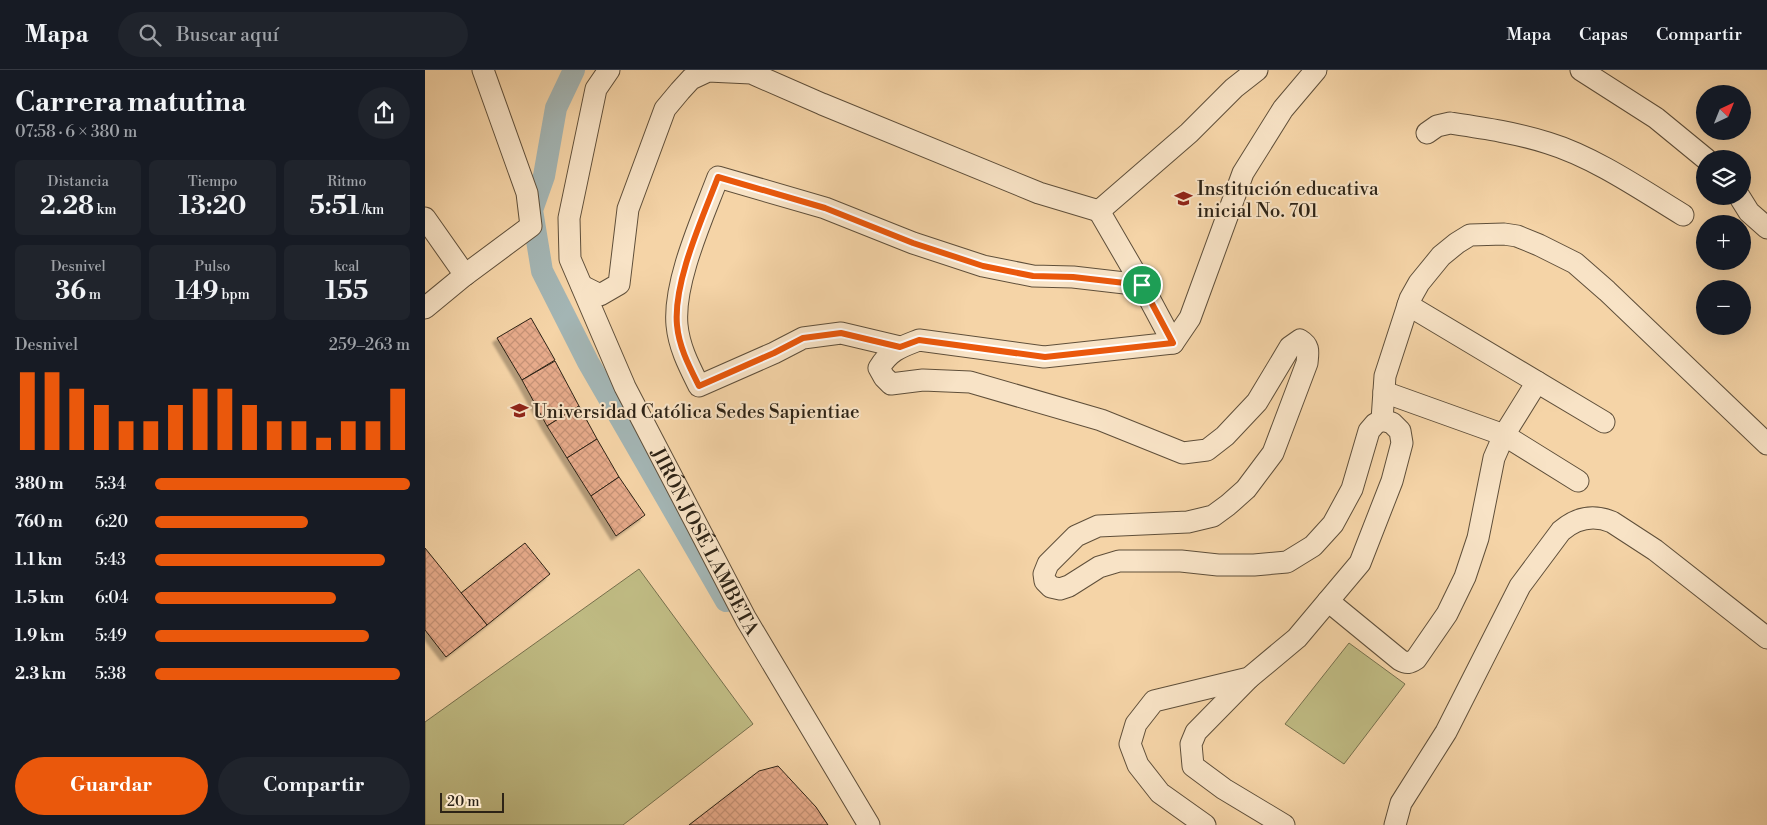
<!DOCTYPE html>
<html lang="es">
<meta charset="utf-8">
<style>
:root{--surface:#171b24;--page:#20242c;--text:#f1f3f6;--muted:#9ea1a6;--line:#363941;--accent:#ea580c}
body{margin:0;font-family:"Libre Bodoni",serif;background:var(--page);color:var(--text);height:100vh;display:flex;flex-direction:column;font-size:19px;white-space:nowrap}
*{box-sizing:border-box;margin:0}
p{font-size:16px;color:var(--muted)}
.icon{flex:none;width:28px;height:28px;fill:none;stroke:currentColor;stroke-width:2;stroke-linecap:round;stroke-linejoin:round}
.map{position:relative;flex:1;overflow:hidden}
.sheet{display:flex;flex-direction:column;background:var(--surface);width:425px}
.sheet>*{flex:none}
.needle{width:32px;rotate:43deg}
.controls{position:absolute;left:1271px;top:15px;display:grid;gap:10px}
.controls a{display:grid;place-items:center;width:55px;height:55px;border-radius:50%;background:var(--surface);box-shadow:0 5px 20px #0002;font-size:25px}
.scale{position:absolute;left:15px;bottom:12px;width:64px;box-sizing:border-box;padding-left:5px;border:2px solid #2d2316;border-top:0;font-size:14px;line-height:18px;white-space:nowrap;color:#2d2316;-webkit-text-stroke:4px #f8e3c6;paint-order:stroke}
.pin{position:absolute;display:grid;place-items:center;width:42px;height:42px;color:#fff;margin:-21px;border:2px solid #fff;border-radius:50%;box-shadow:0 1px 5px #0007}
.round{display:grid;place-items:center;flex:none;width:52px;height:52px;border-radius:26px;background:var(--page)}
.head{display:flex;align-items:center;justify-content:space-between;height:85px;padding:0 15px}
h1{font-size:28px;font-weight:700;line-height:38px}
.metrics{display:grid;grid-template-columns:repeat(3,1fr);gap:8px;height:85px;padding:5px 15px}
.metrics div{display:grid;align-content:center;border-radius:8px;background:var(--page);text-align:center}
.metrics b{font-size:25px;font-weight:700}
.metrics small{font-size:14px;font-weight:400}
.metrics p{font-size:14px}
.chart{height:140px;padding:10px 15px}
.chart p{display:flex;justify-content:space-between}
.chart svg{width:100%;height:90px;margin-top:5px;stroke:var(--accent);stroke-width:6}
.button{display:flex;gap:10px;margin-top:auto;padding:10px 15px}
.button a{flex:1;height:58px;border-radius:30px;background:var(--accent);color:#fff;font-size:20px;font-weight:700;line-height:58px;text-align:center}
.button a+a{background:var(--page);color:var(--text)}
ul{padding:0 15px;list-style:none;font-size:16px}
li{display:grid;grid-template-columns:80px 60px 1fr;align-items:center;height:38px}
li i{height:12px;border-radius:6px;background:var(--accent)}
header{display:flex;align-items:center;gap:30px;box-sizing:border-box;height:70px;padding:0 25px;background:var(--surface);border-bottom:1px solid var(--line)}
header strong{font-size:24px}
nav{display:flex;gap:28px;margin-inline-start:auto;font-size:18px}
.search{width:350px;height:45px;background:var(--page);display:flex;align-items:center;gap:12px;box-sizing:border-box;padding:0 18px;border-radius:28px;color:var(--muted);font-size:19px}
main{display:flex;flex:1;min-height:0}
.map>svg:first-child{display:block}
</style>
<header>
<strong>Mapa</strong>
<div class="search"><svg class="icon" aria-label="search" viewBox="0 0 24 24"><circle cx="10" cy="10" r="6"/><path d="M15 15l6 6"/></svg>Buscar aquí</div>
<nav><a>Mapa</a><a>Capas</a><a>Compartir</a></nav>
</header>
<main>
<section class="sheet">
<div class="head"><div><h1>Carrera matutina</h1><p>07:58 · 6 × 380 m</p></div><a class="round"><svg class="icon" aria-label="share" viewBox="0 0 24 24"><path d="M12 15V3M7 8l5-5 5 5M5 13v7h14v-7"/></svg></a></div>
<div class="metrics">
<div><p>Distancia</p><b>2.28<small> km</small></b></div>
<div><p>Tiempo</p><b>13:20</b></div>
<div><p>Ritmo</p><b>5:51<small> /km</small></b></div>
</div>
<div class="metrics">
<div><p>Desnivel</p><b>36<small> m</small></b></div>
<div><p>Pulso</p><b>149<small> bpm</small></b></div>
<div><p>kcal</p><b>155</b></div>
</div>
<div class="chart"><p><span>Desnivel</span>259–263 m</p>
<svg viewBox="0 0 160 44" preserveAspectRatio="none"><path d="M5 44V6M15 44V6M25 44V14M35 44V22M45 44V30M55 44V30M65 44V22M75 44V14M85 44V14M95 44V22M105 44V30M115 44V30M125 44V38M135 44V30M145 44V30M155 44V14"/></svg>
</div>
<ul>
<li><b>380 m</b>5:34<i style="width:100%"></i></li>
<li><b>760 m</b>6:20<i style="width:60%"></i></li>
<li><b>1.1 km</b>5:43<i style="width:90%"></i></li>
<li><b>1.5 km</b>6:04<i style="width:71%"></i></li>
<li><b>1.9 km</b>5:49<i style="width:84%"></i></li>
<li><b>2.3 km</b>5:38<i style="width:96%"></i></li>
</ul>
<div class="button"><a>Guardar</a><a>Compartir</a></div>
</section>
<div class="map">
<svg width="1342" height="755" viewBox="0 0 1342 755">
<defs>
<pattern id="building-cross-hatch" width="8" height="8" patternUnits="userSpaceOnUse" patternTransform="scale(1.25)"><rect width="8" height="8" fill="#e7ab8b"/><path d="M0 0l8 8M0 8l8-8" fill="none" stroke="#c69377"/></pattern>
<filter id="shadow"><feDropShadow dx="-4.5" dy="4.5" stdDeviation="1" flood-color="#0004"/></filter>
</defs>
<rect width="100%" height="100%" fill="#f5d4a7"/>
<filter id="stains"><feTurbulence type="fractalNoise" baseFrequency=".004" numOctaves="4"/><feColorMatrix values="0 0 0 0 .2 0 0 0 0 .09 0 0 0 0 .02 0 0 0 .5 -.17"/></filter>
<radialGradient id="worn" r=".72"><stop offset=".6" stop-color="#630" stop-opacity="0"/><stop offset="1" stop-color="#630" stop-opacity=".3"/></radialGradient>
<!-- pitch -->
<g fill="#c0bc84" stroke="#76704d">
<polygon points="214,499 328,654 198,755 0,755 0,652"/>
<polygon points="924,573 980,614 919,694 860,654"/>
</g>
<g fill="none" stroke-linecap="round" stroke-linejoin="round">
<!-- canal -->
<polyline stroke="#a3b5b4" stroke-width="22" points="149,0 131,38 119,106 107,140 117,201 163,292 301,531"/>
</g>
<!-- building -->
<g fill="url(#building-cross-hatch)" stroke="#2d2316" filter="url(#shadow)">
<polygon points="106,248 130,290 97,310 72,268"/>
<polygon points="130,291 154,336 122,356 97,310"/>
<polygon points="154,336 172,369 142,388 122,356"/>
<polygon points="172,369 194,407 166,426 142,388"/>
<polygon points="194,407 220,445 191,466 166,426"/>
<polygon points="100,473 125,504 62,555 36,523"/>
<polygon points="0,478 62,555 21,587 0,560"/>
<polygon points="353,696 391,737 403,755 264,755 334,701"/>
</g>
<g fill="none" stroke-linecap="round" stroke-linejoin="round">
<defs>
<g id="minor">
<path id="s1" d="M184,0l-13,19 -27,129 1,41 55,128 121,232 123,206"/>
<polyline points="1156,0 1231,48 1281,89"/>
<path d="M1002,63l10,-7 13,-3c33,5 67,10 98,20 46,14 94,47 135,72"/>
<polyline points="1314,126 1324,142 1342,158"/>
<polyline points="674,141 717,215 748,273"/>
<polyline points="0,148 40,205"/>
<polyline points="157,216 175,225 194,214 203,139 240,39 255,21 266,9 283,1 326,3 397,34 614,123 674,141 764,63 809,18 832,0"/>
<polyline points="983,235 1179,352"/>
<polyline points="0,238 40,205 106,156 102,123 58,0"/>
<path d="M475,277l-59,-14 -38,5 -29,15 -75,33c-10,-20 -20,-39 -22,-61 -4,-43 26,-108 41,-148l107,31 88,35 70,23 50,10 40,1 69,8"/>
<polyline points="959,322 1079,365 1153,411"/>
<polyline points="957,350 960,306 985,229 994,213 1016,186 1032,173 1045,165 1079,164 1092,166 1114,175 1150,193 1182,221 1342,374"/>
<path d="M903,531l72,59c7,4 10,3 16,-1l31,-45 18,-37 13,-39 16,-80 10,-23 33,-53"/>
<polyline points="824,608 771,662 766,674 768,696 799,719 859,755"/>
<path d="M780,755l-45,-32 -22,-28 -8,-21 6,-20 18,-23 95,-23 48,-40 63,-75 32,-82 10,-38 -2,-12 -8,-8 -10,-3 -7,4 -6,7 -17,58 -19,35 -20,22 -26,16 -33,3h-36l-37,-4h-62l-20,6 -30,19 -9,3 -9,-2 -6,-6 -1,-7 4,-10 28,-28 22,-10 90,-4 25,-6 15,-11 18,-16 27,-36 34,-90c1,-11 3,-17 -7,-23l-10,7 -33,55 -32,34 -18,14 -24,3 -82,-33 -131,-38 -47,-2 -32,4 -7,-7 -5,-9c11,-18 22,-21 40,-28l125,17 129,-14 17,-25 53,-145 40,-64 33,-39"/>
<path d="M970,755l6,-22 45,-71 74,-146 41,-55c15,-13 32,-17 51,-9l43,28 112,88"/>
</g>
</defs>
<!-- minor casing -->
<use href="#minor" stroke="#5f4f3a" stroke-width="23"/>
<!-- minor -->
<use href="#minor" stroke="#f8e3c6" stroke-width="21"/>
</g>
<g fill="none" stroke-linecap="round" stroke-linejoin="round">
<defs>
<path id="route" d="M293,107l107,31 88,35 70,23 50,10 40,1 69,8 31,58 -128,14 -126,-17 -19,7 -59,-14 -38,5 -29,15 -75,33c-10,-20 -20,-39 -22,-61 -4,-43 26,-108 41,-148z"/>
</defs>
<!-- route casing -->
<use href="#route" stroke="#fff" stroke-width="10"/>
<!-- route -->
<use href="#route" stroke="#ea580c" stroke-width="6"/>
</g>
<!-- icons -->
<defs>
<symbol id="school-bare" viewBox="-9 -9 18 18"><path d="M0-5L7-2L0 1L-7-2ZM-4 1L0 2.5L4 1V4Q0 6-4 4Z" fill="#8f2418" stroke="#f8e3c6" stroke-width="2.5" paint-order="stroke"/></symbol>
<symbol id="university-bare" viewBox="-9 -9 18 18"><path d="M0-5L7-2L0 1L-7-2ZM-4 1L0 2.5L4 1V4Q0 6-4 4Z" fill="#8f2418" stroke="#f8e3c6" stroke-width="2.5" paint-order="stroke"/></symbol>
</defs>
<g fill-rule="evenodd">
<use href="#school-bare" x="746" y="116" width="25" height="25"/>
<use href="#university-bare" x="82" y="328" width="25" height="25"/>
</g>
<g text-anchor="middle" stroke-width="4" stroke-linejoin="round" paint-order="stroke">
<!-- poi labels -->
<g font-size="19" fill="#2d2316" stroke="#f8e3c6" text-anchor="start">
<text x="772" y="125">Institución educativa<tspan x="772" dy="22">inicial No. 701</tspan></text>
<text x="108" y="348">Universidad Católica Sedes Sapientiae</text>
</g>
<!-- street labels -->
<g font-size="19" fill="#2d2316" stroke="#f8e3c6">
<text dy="7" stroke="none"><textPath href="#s1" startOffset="509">JIRÓN JOSÉ LAMBETA</textPath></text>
</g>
</g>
<rect width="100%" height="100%" filter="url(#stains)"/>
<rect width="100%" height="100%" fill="url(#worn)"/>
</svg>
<div class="controls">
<a><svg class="needle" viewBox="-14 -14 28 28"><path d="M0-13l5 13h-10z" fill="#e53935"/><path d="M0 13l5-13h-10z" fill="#9ea1a6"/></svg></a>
<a><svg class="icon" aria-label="layers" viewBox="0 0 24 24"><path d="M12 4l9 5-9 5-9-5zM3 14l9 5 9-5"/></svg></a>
<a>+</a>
<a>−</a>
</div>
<div class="scale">20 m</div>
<div class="pin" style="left:717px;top:215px;background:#1e9e55"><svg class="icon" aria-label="arrive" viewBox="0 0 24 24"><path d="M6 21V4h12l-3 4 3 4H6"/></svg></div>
</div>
</main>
